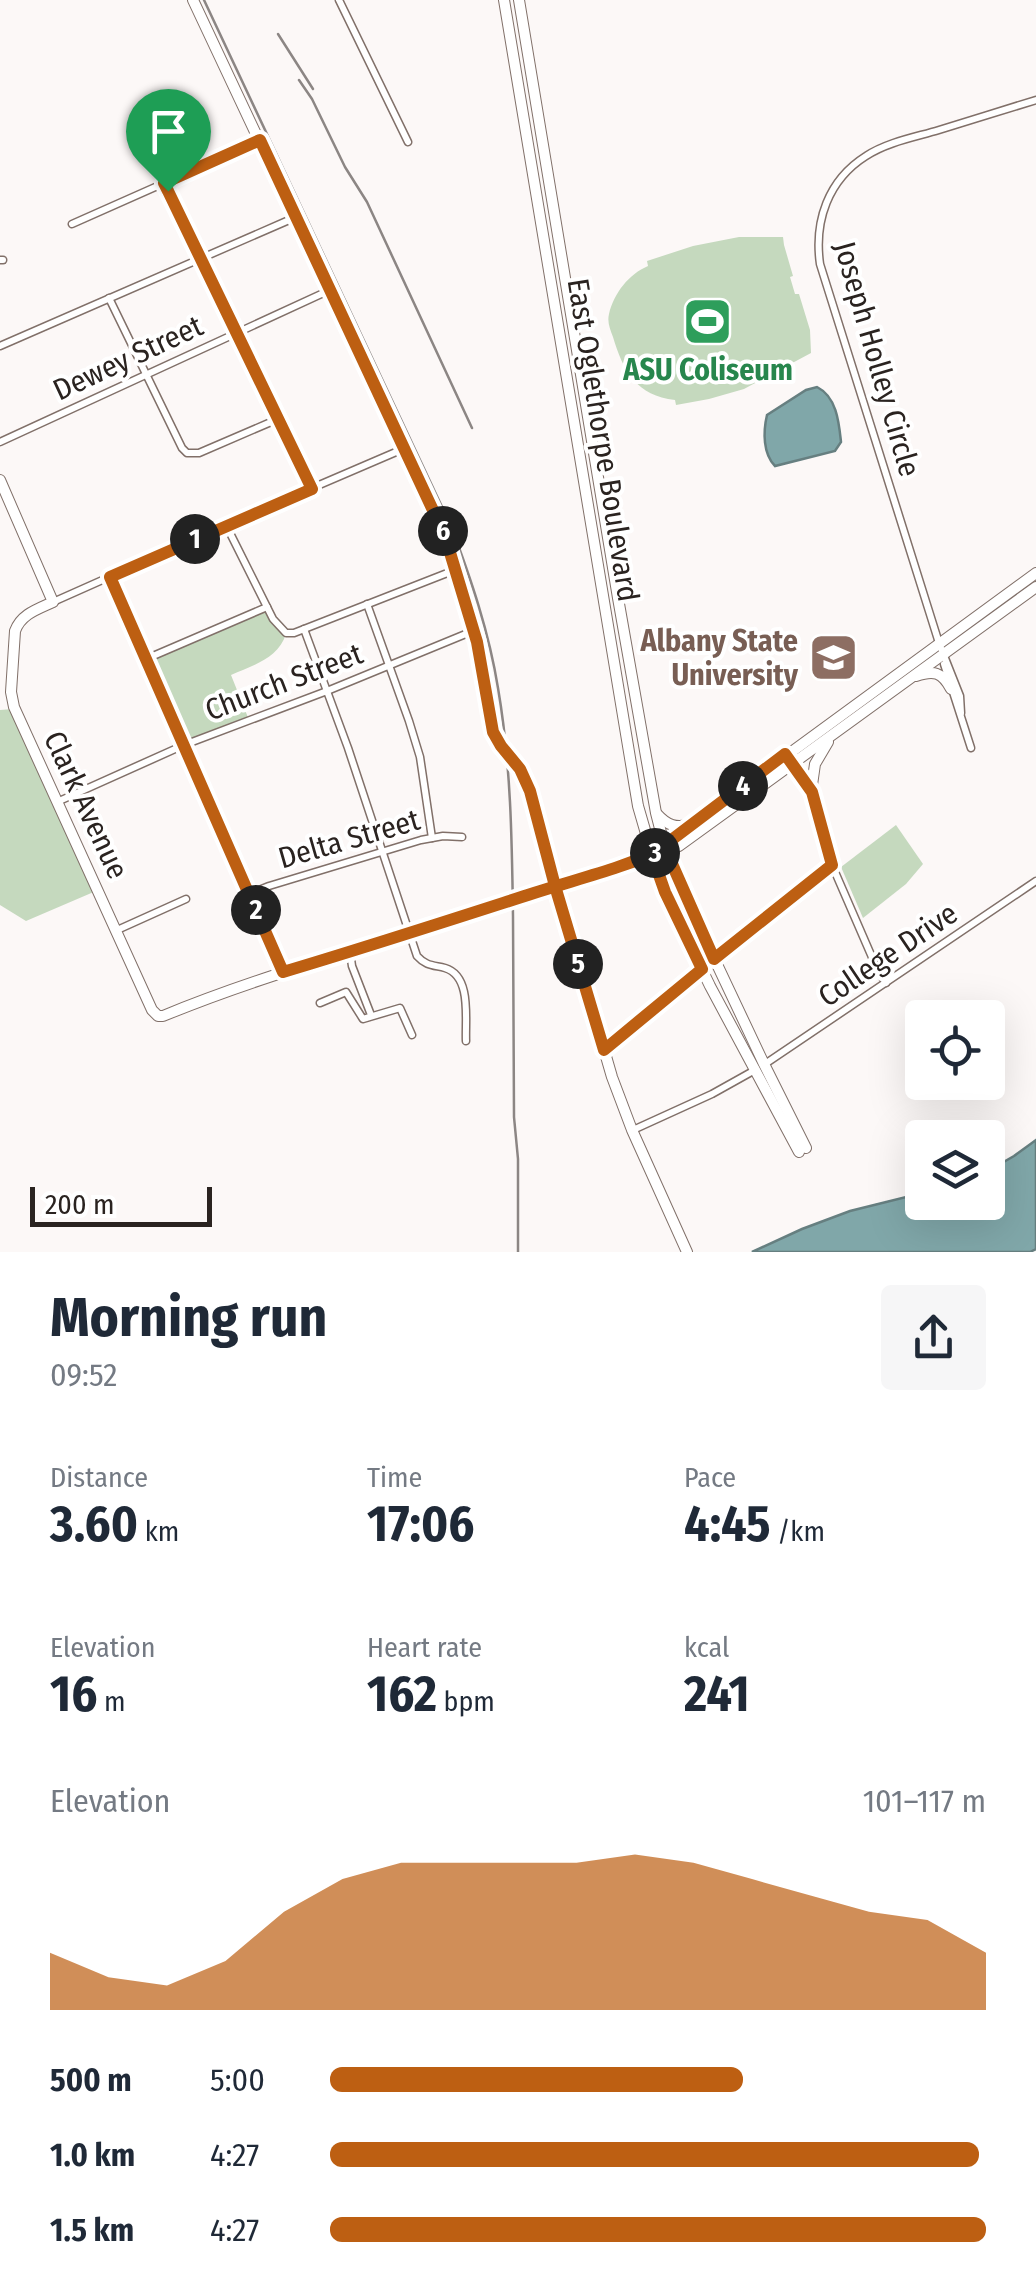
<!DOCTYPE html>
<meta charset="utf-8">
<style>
:root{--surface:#fff;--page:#f6f6f7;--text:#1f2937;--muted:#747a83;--accent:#bd5f12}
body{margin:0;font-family:"Fira Sans Condensed",sans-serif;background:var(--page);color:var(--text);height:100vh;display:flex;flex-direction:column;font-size:38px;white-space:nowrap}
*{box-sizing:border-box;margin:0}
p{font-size:32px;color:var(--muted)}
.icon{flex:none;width:55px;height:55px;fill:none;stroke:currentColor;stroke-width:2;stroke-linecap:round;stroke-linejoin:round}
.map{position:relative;height:1252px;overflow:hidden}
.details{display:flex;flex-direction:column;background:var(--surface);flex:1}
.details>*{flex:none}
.tools{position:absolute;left:905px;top:1000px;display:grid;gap:20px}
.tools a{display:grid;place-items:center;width:100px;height:100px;border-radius:10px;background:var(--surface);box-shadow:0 10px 40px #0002;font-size:50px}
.scale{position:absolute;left:30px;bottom:25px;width:182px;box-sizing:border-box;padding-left:10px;border:5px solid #2a2320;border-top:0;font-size:28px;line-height:35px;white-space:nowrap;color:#2a2320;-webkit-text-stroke:8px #fff;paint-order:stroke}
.pin{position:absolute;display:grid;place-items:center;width:85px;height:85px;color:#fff;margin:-102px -42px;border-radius:50% 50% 50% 0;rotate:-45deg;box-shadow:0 0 10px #0007}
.pin .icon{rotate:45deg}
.km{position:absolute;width:50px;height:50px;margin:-25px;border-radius:50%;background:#222;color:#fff;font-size:28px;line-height:50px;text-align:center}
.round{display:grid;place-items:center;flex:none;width:105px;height:105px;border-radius:10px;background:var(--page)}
.head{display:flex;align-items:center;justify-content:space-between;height:170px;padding:0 50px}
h1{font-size:55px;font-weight:700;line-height:75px}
.figures{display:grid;grid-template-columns:repeat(3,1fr);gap:15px;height:170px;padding:10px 50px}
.figures div{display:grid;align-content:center}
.figures b{font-size:50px;font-weight:700}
.figures small{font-size:28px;font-weight:400}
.figures p{font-size:28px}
.chart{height:280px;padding:20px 50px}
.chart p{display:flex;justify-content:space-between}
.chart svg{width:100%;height:180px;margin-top:10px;fill:var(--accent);opacity:.7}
ul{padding:0 50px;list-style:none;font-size:32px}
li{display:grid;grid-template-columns:160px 120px 1fr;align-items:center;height:75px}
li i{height:25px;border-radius:12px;background:var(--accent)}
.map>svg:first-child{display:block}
</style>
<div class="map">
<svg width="1036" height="1252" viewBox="0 0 1036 1252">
<rect width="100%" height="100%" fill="#fcf8f7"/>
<!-- green -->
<g fill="#c5d9be">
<path d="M739,237h44l1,8 9,31 -3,1 5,17h4l11,36 1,23 -67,36 -35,10 -33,6 -1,-5c-38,-4 -52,-29 -62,-63 -3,-8 -6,-15 -4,-23 5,-21 20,-40 39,-48l-1,-5 46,-15z"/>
<path d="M265,609l21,25c-8,25 -33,31 -55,41l18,45 -65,24 -37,-85z"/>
<polygon points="13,709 96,891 26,921 0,905 0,710"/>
<polygon points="896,825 923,864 906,884 863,918 841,867"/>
</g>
<!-- water -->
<g fill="#80a7a9" stroke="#667f80" stroke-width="2.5">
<path d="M817,387c20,10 22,36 24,55l-6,9 -60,15c-12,-12 -12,-34 -8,-51l39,-25z"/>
<polygon points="1036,1140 1036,1249 1030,1252 752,1252 802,1229 850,1211 922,1193 922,1202 988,1202 988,1171 1014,1156"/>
</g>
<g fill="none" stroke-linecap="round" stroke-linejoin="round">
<defs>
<g id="street">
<polyline points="339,0 408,142"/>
<polyline points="164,183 311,489"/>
<polyline points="72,224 259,141"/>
<polyline points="0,260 3,260"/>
<polyline points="109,298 182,448 187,453 199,453 278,419"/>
<polyline points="0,346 296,217"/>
<polyline points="0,442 330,290"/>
<polyline points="226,525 273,619 286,633 294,633 455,570"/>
<polyline points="110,577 283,972"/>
<polyline points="53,602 226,525 403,449"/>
<polyline points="367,604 409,721 420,757 432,838"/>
<path d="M304,629l44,119 69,208c9,10 16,9 28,12 27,8 20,51 21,73"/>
<polyline points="146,659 267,607"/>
<polyline points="944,664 971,748"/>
<path d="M961,713l-1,-17 -21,-53 -119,-379c-6,-43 8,-84 46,-108 21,-14 50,-19 73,-26 32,-10 65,-20 97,-30"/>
<polyline points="790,761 811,792 832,865 878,971 886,983"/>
<polyline points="57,802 184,745 327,691 473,631"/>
<polyline points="249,894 269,886 421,840 443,836 462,837"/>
<polyline points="115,931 186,899"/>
<polyline points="350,952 352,966 371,1015"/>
<polyline points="715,958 832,865"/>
<polyline points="320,1003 346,992 363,1019 400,1008 412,1035"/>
<polyline points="605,1049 702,969"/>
<polyline points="765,1064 1036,881"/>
<polyline points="633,1130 712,1094 755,1070"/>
</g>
<g id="secondary">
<polyline points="193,0 445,536 472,623 487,693 493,732 526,781 612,1077 632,1130 687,1252"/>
<path d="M0,480l53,122c-15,7 -32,12 -38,29l-4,61 3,15 138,303 6,6h5c104,-43 213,-71 320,-106 43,-15 87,-28 131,-43 22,-6 43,-17 65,-21l357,-259"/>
<path d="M916,676c18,-6 26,-4 35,13"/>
<polyline points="811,792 815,764 828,742"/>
<polyline points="665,848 674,838 1036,573"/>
</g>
<g id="primary">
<polyline points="504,0 638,806 658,875 672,907 710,986 799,1152"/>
<polyline points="519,0 618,598 656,813 665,848 689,905 764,1064 806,1148"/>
<path d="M657,814c10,11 19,15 34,10"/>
</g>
</defs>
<!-- street casing -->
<use href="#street" stroke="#817069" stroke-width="9"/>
<!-- secondary casing -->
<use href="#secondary" stroke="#817069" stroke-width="12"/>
<!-- primary casing -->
<use href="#primary" stroke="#817069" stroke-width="12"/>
<!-- street -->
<use href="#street" stroke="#fff" stroke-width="6"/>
<!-- secondary -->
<use href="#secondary" stroke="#fff" stroke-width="10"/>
<!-- primary -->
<use href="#primary" stroke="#fff" stroke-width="10"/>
<!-- rail -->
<g stroke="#8c8684" stroke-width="2.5">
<path d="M204,0l247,526c20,53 38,106 47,162 13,76 14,153 15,229 0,67 1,133 1,200l4,42v93"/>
<polyline points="278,34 313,89"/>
<polyline points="299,80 312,99 345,167 367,202 472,428"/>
</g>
</g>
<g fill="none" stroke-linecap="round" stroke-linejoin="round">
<defs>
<path id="route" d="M168,191l144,298 -202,88 173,395c84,-25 167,-52 251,-79 43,-14 90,-25 131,-45l49,111 118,-94 -20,-73 -27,-38 -111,84 -9,10 -13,7 13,37 37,77 -98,81 -49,-164 -25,-95 -10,-22 -19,-23 -8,-14 -16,-90 -32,-106 -185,-396 -96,43 4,8"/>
</defs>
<!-- route casing -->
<use href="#route" stroke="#fff" stroke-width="20"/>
<!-- route -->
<use href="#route" stroke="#bd5f12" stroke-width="12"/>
</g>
<!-- icons -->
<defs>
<symbol id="stadium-square" viewBox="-11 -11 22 22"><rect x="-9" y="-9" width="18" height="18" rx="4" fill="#2e9e5b" stroke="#fff"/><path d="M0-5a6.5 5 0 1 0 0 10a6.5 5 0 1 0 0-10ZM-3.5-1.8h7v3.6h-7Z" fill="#fff"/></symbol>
<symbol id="university-square" viewBox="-11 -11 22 22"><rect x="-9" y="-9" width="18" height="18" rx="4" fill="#8d6e63" stroke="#fff"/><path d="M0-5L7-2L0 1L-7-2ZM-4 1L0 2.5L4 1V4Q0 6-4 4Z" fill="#fff"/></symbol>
</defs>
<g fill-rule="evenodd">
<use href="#stadium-square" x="680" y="294" width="55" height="55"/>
<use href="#university-square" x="806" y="630" width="55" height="55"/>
</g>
<g text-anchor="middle" stroke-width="8" stroke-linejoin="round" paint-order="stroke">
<!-- street labels -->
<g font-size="30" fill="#2a2320" stroke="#fff">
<text transform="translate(128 358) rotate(-25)" y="10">Dewey Street</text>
<text transform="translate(877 359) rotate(74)" y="10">Joseph Holley Circle</text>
<text transform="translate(603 440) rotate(81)" y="10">East Oglethorpe Boulevard</text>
<text transform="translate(284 682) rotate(-21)" y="10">Church Street</text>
<text transform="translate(86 805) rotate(65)" y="10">Clark Avenue</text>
<text transform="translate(349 839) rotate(-16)" y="10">Delta Street</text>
<text transform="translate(888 955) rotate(-34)" y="10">College Drive</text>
</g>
<!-- leisure labels -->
<g font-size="30" font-weight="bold" fill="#27864d" stroke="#fff">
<text x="708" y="380">ASU Coliseum</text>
</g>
<!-- education labels -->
<g font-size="30" font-weight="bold" fill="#785e54" stroke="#fff" text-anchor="end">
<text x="798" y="651">Albany State<tspan x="798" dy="34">University</tspan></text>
</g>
</g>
</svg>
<div class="tools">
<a><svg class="icon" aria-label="locate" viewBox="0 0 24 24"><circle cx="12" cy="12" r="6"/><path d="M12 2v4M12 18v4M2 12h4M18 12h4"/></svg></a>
<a><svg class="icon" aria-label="layers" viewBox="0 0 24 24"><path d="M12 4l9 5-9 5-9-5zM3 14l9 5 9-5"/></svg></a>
</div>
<div class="scale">200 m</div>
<div class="pin" style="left:168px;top:191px;background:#1e9e55"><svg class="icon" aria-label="arrive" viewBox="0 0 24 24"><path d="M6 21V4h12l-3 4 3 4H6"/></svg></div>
<b class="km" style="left:195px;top:539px">1</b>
<b class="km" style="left:256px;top:910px">2</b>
<b class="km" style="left:655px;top:853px">3</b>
<b class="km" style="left:743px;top:786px">4</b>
<b class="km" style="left:578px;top:964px">5</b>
<b class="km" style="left:443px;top:531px">6</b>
</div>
<section class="details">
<div class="head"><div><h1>Morning run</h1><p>09:52</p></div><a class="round"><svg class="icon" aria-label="share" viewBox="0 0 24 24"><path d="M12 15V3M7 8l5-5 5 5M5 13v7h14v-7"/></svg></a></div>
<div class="figures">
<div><p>Distance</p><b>3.60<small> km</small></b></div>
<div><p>Time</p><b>17:06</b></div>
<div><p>Pace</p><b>4:45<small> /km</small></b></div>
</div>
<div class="figures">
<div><p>Elevation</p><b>16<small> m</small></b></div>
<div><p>Heart rate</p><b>162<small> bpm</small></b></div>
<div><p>kcal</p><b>241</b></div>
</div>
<div class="chart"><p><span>Elevation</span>101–117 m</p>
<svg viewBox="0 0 160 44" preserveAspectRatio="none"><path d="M0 44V30L10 36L20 38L30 32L40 20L50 12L60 8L70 8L80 8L90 8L100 6L110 8L120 12L130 16L140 20L150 22L160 30V44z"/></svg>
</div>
<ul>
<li><b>500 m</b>5:00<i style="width:63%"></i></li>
<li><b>1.0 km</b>4:27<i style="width:99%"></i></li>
<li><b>1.5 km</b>4:27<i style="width:100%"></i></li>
</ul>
</section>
